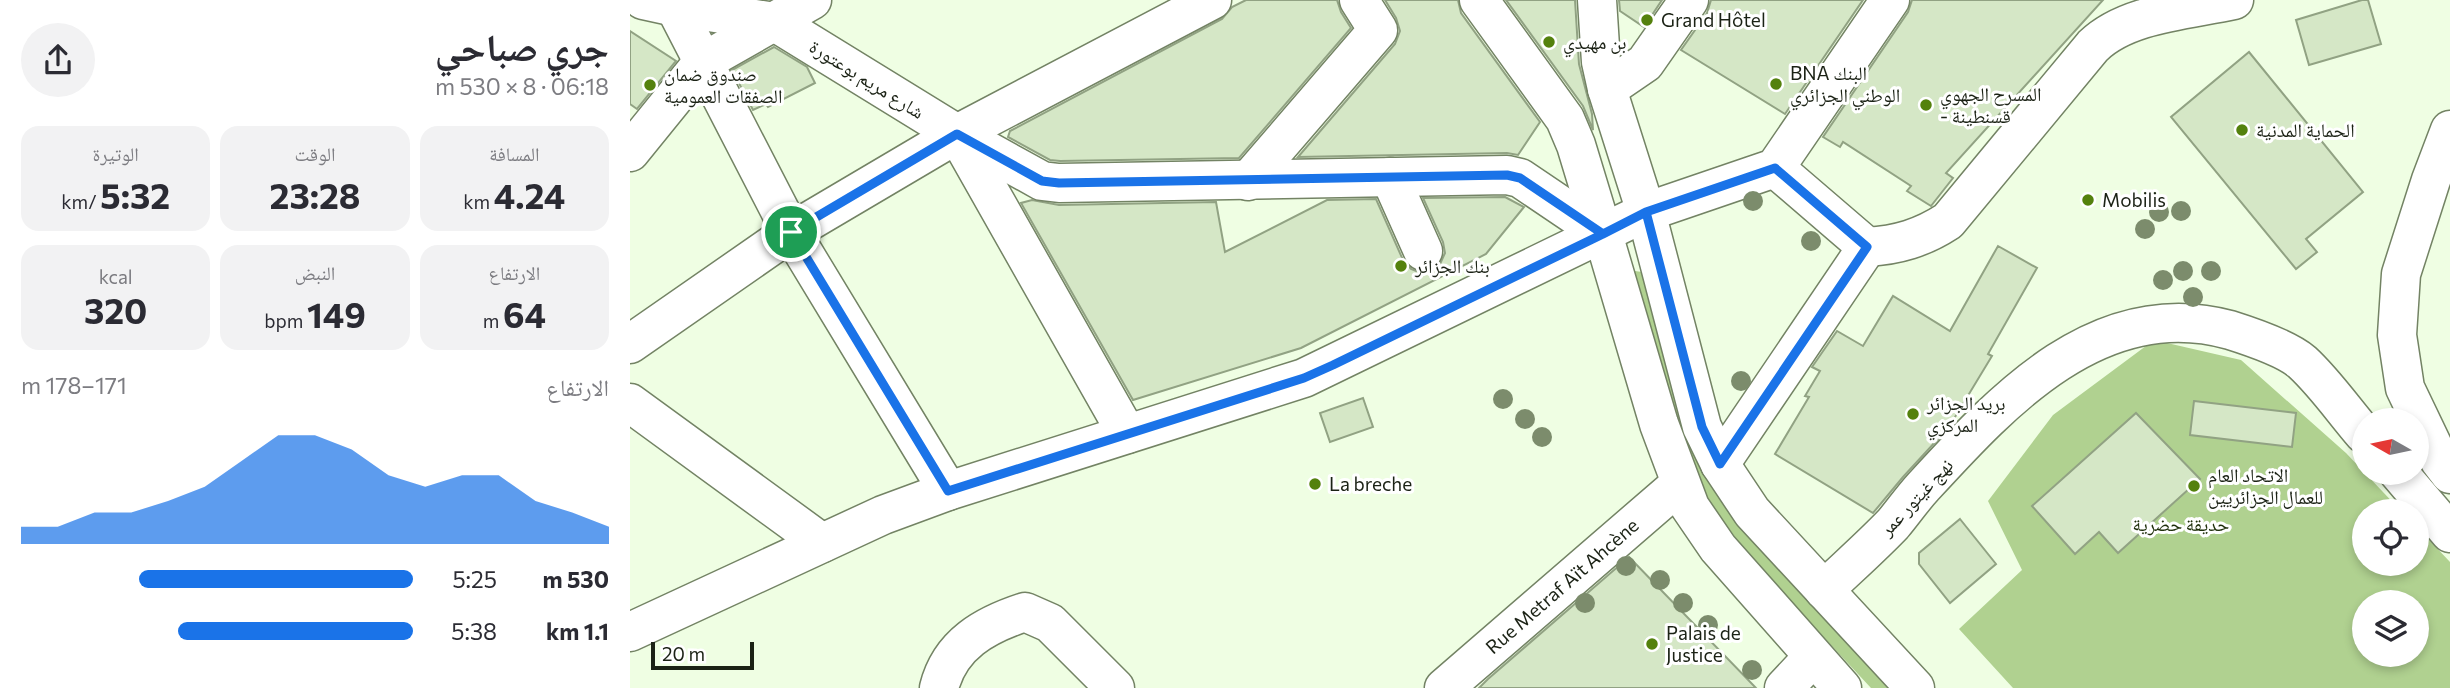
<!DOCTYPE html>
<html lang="ar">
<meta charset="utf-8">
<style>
:root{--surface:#fff;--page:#f2f2f3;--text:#2b2b33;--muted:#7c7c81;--accent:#1a73e8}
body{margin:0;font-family:Commissioner,"Noto Naskh Arabic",sans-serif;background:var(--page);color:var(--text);direction:rtl;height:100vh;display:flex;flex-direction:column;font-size:26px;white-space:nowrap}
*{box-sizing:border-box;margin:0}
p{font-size:23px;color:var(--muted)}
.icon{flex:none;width:38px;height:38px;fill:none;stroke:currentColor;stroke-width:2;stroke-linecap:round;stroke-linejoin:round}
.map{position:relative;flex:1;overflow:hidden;direction:ltr}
.sheet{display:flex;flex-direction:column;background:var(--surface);width:630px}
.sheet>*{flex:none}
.needle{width:46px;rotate:279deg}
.buttons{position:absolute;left:1722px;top:408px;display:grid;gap:14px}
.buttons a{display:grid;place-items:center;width:77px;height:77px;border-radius:50%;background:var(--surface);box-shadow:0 4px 10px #0003;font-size:35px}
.scale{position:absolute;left:21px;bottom:18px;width:103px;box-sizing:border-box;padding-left:7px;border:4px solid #1b2215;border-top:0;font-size:19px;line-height:24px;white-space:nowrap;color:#1b2215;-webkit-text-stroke:5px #fff;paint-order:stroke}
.pin{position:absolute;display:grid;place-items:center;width:60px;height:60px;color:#fff;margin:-30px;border:4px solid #fff;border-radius:50%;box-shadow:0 2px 7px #0007}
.round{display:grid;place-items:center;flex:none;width:74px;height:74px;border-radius:37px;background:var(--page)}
.head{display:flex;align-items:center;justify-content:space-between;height:119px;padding:0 21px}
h1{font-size:38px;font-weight:700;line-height:52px}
.stats{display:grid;grid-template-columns:repeat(3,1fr);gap:10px;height:119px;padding:7px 21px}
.stats div{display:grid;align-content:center;border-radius:18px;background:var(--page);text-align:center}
.stats b{font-size:35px;font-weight:700}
.stats small{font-size:19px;font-weight:400}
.stats p{font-size:19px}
.chart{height:196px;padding:14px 21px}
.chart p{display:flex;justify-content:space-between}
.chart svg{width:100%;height:126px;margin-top:7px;fill:var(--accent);opacity:.7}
ul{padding:0 21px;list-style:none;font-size:23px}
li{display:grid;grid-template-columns:112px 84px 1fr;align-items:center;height:52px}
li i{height:18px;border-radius:9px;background:var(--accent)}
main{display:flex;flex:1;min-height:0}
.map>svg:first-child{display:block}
</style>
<main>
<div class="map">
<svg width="1820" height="688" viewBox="0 0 1820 688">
<rect width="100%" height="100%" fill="#effee3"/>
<!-- green -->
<g fill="#b0d190" fill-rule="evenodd">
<polygon points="1005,271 1012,272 1050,388 1263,688 1241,688 1119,557 1077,498 1059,458 1000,274"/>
<path d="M1524,340l87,20 105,93 55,58h-37v53h53v-37l33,35v126h-437l-54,-59 63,-59 -34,-69 65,-86zM1734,602h53v52h-53z"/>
</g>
<!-- building -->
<g fill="#d5e7c6" stroke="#91a283" stroke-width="2">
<polygon points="616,0 707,0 711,12 721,28 609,158 430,161 420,160 378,137 380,131 592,19 602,7"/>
<polygon points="755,0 828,0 831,13 910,122 888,155 877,153 668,157 765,44 770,31 766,18"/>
<polygon points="876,0 945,0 949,64 962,114 963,130 953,106"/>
<polygon points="989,0 1032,0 1014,27 990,11"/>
<polygon points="1081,0 1233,0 1155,114 1051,50 1077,13"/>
<polygon points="1282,0 1473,0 1316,173 1323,178 1301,206 1277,191 1281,186 1213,142 1210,147 1193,137 1278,12"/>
<polygon points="1732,0 1738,0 1751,44 1679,65 1666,20"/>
<polygon points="0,31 46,61 7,109 0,104"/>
<polygon points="144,47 177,67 185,83 138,107 136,104 123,110 102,70"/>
<polygon points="1619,52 1733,192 1676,239 1687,252 1666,269 1541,117"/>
<polygon points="875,197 894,207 856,254 671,348 503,400 391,203 402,200 429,205 586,202 595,252 697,200 746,199 773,260 781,269 791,273 801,271 810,264 815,253 813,242 793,198"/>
<polygon points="1368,246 1407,268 1358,354 1362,356 1319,427 1273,477 1243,513 1145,454 1179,397 1175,396 1190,371 1182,367 1207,331 1233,346 1263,296 1320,331"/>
<polygon points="733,398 743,427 700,442 690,413"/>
<polygon points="1564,401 1666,413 1662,447 1560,435"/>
<polygon points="1506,413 1570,479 1488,553 1469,532 1445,554 1402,506"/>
<polygon points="1330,519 1366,564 1320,603 1289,564 1289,553"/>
<polygon points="999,557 1126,688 849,688 858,679"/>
</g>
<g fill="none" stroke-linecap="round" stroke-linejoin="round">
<defs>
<g id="minor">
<polyline points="13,0 45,7 145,22 327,134 412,181 429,183 877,175 890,178 973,234"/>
<polyline points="47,0 45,7 161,232 318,491"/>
<polyline points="849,0 935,119 946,145 973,234 1029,424 1060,507 1088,548 1212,688"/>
<polyline points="967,0 971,62 977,89 1016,212 1072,427 1090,464 1122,512 1285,688"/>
<polyline points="977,89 1015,63 1059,0"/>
<polyline points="327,134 497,434"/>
<polyline points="0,152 73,62 182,0"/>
<path d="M1145,168l92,79c31,-2 55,-9 81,-26l145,-175c34,-33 96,-36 141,-46"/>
<polyline points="760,177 793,251"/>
<polyline points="618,181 748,30 729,0"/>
<polyline points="0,344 161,232 327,134 582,0"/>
<polyline points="0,403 192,543"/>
<polyline points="1090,464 1237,247"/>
<polyline points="1768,472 1820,533"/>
<path d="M1194,590c23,-22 47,-43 69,-66 10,-12 19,-25 30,-37 79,-86 176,-193 307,-157 19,6 57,19 72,32 23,21 42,49 62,72"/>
<polyline points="0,632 253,515 318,491 674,378 1016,212 1145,168 1260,0"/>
<path d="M309,688c11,-44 46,-63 86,-76l25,11 65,65"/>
<polyline points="814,688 1050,484"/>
<polyline points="1154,688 1183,657"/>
</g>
<polyline id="major" points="1820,130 1801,180 1771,274 1767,335 1775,388 1810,461 1820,474"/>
</defs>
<!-- minor casing -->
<use href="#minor" stroke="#738364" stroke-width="41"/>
<!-- major casing -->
<use href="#major" stroke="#738364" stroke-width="41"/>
<!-- minor -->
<use href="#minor" stroke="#fff" stroke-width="38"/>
<!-- major -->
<use href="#major" stroke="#fff" stroke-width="38"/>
</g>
<!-- trees -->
<g fill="#7c8c6c">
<circle cx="1123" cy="201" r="10"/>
<circle cx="1551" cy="211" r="10"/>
<circle cx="1529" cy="212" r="10"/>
<circle cx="1515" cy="229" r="10"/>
<circle cx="1181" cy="241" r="10"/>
<circle cx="1553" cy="271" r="10"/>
<circle cx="1581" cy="271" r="10"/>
<circle cx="1533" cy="280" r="10"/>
<circle cx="1563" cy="297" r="10"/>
<circle cx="1111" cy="381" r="10"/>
<circle cx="873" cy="399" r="10"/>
<circle cx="895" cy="419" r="10"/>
<circle cx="912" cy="437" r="10"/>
<circle cx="996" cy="566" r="10"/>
<circle cx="1030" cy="580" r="10"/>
<circle cx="955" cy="603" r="10"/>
<circle cx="1053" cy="603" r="10"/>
<circle cx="1078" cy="625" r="10"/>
<circle cx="1122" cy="670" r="10"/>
</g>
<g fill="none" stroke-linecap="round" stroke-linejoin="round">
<defs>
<polyline id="route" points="161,232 318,491 674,378 703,365 973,234 1016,212 1072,427 1090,464 1237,247 1145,168 1016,212 973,234 890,178 877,175 429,183 412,181 327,134 161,232"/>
</defs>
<!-- route casing -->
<use href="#route" stroke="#fff" stroke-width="14"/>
<!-- route -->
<use href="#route" stroke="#1a73e8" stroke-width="9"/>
</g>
<!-- markers -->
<g fill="#54810d" stroke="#fff" stroke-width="2.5">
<circle cx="1017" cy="20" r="7"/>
<circle cx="919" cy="42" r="7"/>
<circle cx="1146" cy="84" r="7"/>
<circle cx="20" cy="85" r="7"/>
<circle cx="1296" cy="105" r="7"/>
<circle cx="1612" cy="130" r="7"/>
<circle cx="1458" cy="200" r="7"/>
<circle cx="771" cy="266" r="7"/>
<circle cx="1283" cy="414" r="7"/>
<circle cx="685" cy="484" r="7"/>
<circle cx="1564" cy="486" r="7"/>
<circle cx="1022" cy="644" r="7"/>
</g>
<g text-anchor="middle" stroke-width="6" stroke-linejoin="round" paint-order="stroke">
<!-- poi labels -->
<g font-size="19" fill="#1b2215" stroke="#fff" text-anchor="start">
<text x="1031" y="27">Grand Hôtel</text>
<text x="933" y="49">بن مهيدي</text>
<text x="1160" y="80">BNA البنك<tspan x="1160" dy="22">الوطني الجزائري</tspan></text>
<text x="34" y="81">صندوق ضمان<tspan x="34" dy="22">الصفقات العمومية</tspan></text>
<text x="1310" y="101">المسرح الجهوي<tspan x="1310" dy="22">- قسنطينة</tspan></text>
<text x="1626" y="137">الحماية المدنية</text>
<text x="1472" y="207">Mobilis</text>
<text x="785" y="273">بنك الجزائر</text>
<text x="1297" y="410">بريد الجزائر<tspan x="1297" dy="22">المركزي</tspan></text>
<text x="1578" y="482">الاتحاد العام<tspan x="1578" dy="22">للعمال الجزائريين</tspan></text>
<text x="699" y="491">La breche</text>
<text x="1036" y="640">Palais de<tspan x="1036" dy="22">Justice</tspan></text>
</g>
<!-- street labels -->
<g font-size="19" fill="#1b2215" stroke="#fff">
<text transform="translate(237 79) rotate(32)" y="7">شارع مريم بوعتورة</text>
<text transform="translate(1286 497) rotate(-47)" y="7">نهج غيتور عمر</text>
<text transform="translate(932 586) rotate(-41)" y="7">Rue Metraf Aït Ahcène</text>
</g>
<!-- park labels -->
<g font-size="19" fill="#1e2f0a" stroke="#fff">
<text x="1551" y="531">حديقة حضرية</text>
</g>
</g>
</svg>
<div class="buttons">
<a><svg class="needle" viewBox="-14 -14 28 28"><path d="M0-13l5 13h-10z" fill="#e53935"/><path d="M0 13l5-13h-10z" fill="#7c7c81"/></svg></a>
<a><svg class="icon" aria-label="locate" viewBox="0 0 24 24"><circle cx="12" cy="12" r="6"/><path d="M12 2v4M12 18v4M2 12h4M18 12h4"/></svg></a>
<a><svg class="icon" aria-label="layers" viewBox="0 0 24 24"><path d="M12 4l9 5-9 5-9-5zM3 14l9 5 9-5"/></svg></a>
</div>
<div class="scale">20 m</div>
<div class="pin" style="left:161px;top:232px;background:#1e9e55"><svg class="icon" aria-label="arrive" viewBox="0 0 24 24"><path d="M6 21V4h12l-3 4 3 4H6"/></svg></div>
</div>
<section class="sheet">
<div class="head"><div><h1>جري صباحي</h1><p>06:18 · 8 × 530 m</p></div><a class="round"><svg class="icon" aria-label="share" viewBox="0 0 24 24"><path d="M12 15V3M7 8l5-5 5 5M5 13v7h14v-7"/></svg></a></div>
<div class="stats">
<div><p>المسافة</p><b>4.24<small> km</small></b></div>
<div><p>الوقت</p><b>23:28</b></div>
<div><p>الوتيرة</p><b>5:32<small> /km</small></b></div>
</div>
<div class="stats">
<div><p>الارتفاع</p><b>64<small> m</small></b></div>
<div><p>النبض</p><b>149<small> bpm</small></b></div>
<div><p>kcal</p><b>320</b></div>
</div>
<div class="chart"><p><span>الارتفاع</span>171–178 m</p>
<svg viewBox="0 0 160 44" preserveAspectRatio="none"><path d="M0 44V38L10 38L20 33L30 33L40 29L50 24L60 15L70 6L80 6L90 11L100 20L110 24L120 20L130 20L140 29L150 33L160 38V44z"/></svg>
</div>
<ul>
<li><b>530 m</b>5:25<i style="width:70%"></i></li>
<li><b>1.1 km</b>5:38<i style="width:60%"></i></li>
</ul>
</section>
</main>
